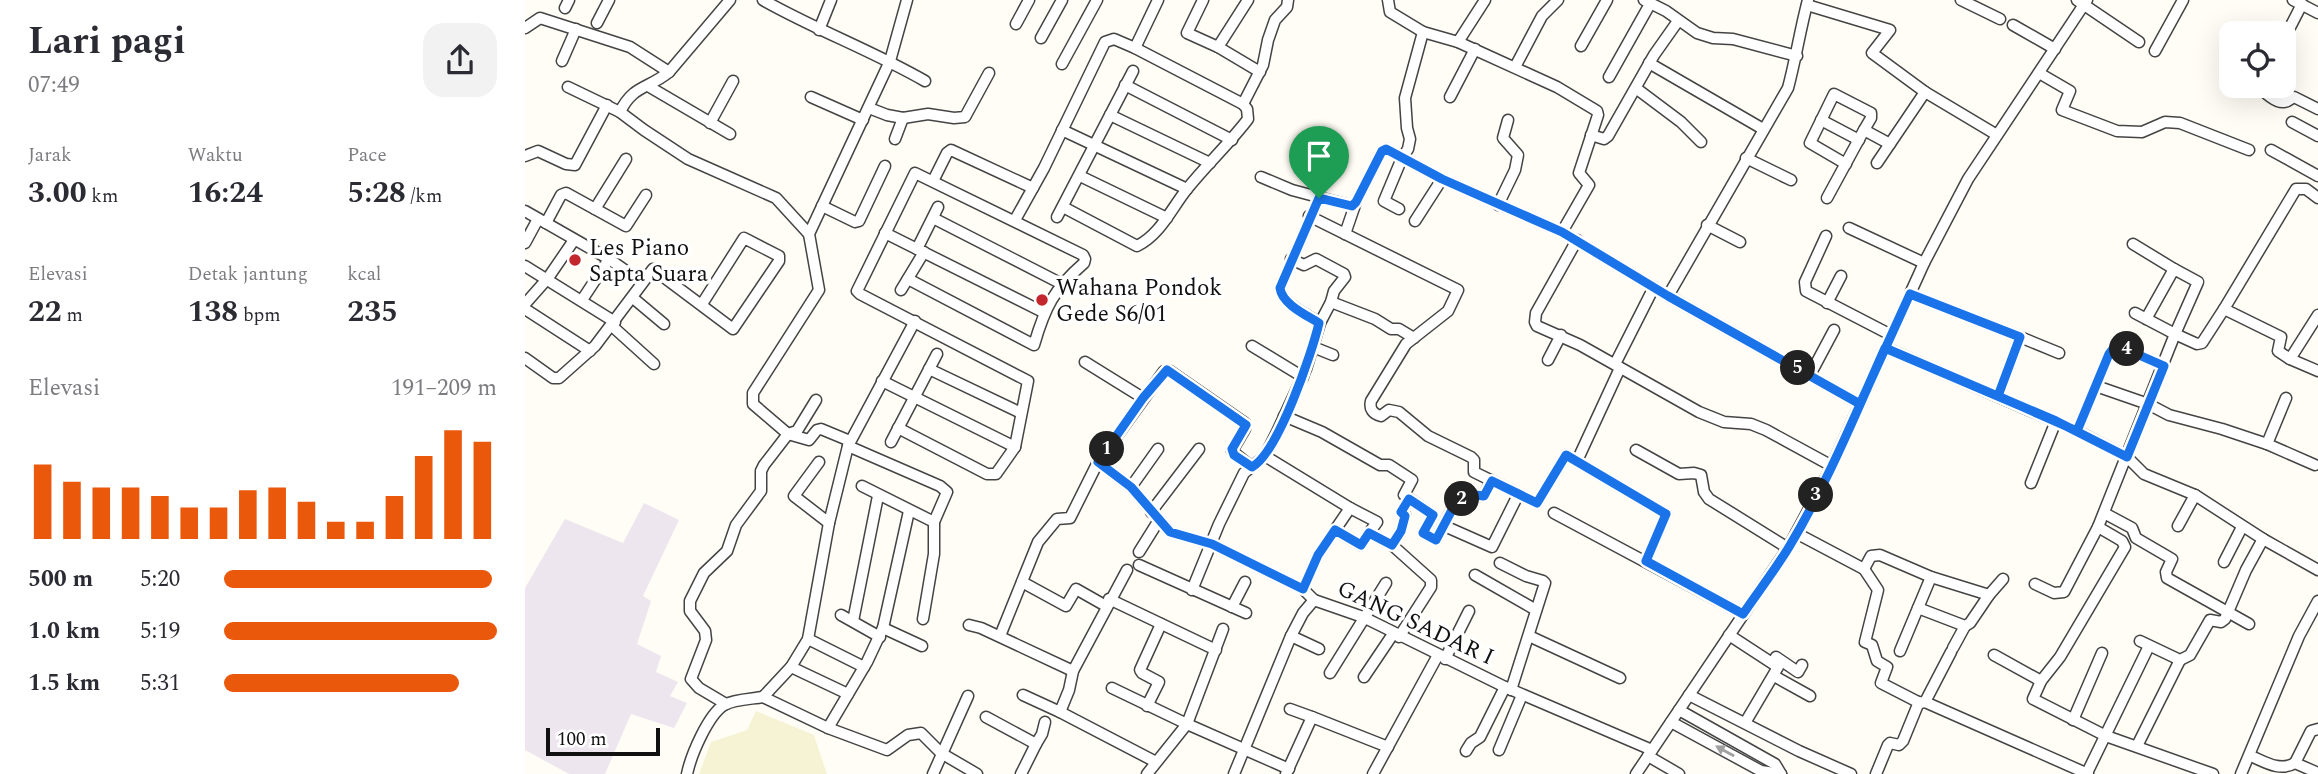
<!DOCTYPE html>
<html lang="id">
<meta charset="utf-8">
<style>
:root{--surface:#fff;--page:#f2f2f3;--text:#2b2b33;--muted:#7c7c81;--accent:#ea580c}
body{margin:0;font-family:Spectral,serif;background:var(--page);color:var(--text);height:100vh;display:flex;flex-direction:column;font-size:26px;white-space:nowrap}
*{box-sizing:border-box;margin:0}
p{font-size:23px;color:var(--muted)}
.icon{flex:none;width:38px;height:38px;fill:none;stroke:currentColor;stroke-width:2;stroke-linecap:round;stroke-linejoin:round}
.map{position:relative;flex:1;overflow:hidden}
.drawer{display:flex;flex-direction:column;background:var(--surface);width:525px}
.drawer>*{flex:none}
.controls{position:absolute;left:1694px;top:21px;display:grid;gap:14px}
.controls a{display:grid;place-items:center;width:77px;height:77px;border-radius:14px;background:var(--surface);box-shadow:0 7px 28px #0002;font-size:35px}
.scale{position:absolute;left:21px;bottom:18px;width:114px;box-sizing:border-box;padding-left:7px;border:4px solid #111;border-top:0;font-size:19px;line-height:24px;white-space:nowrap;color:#111;-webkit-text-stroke:5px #fff;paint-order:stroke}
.pin{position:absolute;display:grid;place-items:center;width:60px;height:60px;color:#fff;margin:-72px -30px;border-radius:50% 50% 50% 0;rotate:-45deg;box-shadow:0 0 7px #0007}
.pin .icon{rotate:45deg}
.km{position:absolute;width:35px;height:35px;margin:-18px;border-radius:50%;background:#222;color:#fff;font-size:19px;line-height:35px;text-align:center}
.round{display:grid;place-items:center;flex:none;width:74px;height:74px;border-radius:21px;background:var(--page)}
.overview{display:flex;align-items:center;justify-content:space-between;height:119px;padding:0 28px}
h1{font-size:38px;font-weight:700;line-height:52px}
.figures{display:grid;grid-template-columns:repeat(3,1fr);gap:10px;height:119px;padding:7px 28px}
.figures div{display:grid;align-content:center}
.figures b{font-size:30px;font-weight:700}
.figures small{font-size:19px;font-weight:400}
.figures p{font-size:19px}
.chart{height:196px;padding:14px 28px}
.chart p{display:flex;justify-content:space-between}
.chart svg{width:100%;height:126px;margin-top:7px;stroke:var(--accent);stroke-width:6}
ul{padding:0 28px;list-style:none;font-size:23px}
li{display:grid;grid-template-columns:112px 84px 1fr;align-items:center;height:52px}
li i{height:18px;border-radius:9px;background:var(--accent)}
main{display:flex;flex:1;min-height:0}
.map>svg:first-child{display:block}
</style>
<main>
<section class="drawer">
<div class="overview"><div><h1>Lari pagi</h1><p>07:49</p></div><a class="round"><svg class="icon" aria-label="share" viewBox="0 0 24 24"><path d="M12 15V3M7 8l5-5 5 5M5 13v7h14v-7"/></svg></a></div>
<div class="figures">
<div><p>Jarak</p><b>3.00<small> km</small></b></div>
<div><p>Waktu</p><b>16:24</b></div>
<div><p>Pace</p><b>5:28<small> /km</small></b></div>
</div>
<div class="figures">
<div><p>Elevasi</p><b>22<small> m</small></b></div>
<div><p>Detak jantung</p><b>138<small> bpm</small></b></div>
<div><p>kcal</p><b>235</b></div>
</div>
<div class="chart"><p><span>Elevasi</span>191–209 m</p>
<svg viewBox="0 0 160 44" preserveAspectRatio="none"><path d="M5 44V18M15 44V24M25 44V26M35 44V26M45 44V29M55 44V33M65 44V33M75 44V27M85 44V26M95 44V31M105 44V38M115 44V38M125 44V29M135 44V15M145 44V6M155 44V10"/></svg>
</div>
<ul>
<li><b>500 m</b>5:20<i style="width:98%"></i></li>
<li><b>1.0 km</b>5:19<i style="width:100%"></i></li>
<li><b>1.5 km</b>5:31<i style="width:86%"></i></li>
</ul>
</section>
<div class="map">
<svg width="1793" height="774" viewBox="0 0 1793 774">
<rect width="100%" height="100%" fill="#fffdf5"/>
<!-- industrial -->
<polygon fill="#eee6ef" points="119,503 154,520 118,596 126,601 112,644 136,656 131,672 153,682 145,696 162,703 149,728 106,714 80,774 44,774 0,750 0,588 40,519 98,543"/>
<!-- farmland -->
<polygon fill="#f6f3d4" points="231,711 289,735 302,774 174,774 186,742 222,730"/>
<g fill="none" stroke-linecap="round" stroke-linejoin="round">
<defs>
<g id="minor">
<path d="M238,0c53,30 110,51 162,81"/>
<polyline points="678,0 662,33 693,47 735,72"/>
<polyline points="863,0 865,12 898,32 933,42 1032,87 1072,111 1073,115 1054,173 1064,185 1037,232"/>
<polyline points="1119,0 1141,11 1172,33 1188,38 1208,39 1272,56"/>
<polyline points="1436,0 1475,19"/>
<polyline points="1552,0 1614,42"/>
<polyline points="1768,0 1793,13"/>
<polyline points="1282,5 1365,30 1347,53 1400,92 1472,135"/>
<polyline points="40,8 44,0"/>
<polyline points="72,23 84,0"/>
<polyline points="491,24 504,0"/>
<polyline points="1488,25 1530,49"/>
<polyline points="0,28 15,18 105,47 144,72"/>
<polyline points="294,30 306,0"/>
<polyline points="516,38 537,0"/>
<polyline points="1759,39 1777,4"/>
<polyline points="933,42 960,0"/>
<polyline points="1056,46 1082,0"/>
<polyline points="693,47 723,0"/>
<polyline points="610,48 633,0"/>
<polyline points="1630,51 1658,0"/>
<polyline points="37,61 51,29"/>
<polyline points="1124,63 1238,129"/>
<polyline points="537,64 572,0"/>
<polyline points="990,67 1017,16 1033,0"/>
<polyline points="1514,73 1545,91 1537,110 1592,131 1617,132 1640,122 1655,123 1724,150"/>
<polyline points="1084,77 1125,4"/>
<polyline points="600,85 707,140"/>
<polyline points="123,86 205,134"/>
<path d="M1735,86c3,6 16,17 24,16 4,0 7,-4 10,-5l24,12"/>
<polyline points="43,87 95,112 119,130 163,159 251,198 284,234"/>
<polyline points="1112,89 1156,122 1176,142"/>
<polyline points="286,97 338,120"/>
<polyline points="925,97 950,49"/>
<polyline points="718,104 738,65 743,40 750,20 762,7 763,0"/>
<polyline points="344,108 362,115 378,118 403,114 429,118 440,117 464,73"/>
<path d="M95,112c13,-27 28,-23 49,-40l61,-72"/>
<polyline points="585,115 685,163"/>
<polyline points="1296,120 1334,140"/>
<polyline points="1767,122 1793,136"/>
<polyline points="185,123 208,81"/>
<polyline points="537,130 662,189"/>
<polyline points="1066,135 1079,139 1083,136 1129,55 1153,21"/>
<polyline points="370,139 378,118"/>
<polyline points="1746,150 1793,176"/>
<polyline points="0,156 13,151 41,164 50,165 82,105"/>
<polyline points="1221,158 1266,180"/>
<polyline points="1352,163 1400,92"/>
<polyline points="1321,164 1285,143 1309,94 1346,113 1346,118 1339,130"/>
<polyline points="555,176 642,218"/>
<polyline points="736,177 767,190 827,206 831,202 857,151 861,149 917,179 1037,232 1143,296 1335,404"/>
<polyline points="408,181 422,153 426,150 508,188"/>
<path d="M794,198l-39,90c2,16 27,27 40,35"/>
<polyline points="1302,198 1339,130 1365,144"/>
<polyline points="1793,198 1781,189 1771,189 1699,309 1756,337 1753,351 1765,359 1793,371"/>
<polyline points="973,205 990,170 993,155 978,138 983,120"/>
<polyline points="297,206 330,222 334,221 360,166"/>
<polyline points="70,209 101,159"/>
<polyline points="874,209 859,201 877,158 883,149 885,139 882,128 880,98 898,32"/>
<polyline points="0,211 84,259 117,282"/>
<path d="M784,216l149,74 -10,21 -42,33 -35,57c-2,8 2,13 10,15l8,-6 10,2 29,24 43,21 3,3v12l63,31 29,-48 100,59 -20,47"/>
<polyline points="532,217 608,71"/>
<polyline points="408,218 537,284"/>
<path d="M490,220l29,-52 61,-126 9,-3 21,9 108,56 4,5 1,10c-19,25 -42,46 -61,70 -16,20 -27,46 -50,57l-74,-39"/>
<polyline points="890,221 917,179"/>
<polyline points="21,223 36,195 41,193 101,226 121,195"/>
<polyline points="1182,225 1215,242"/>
<polyline points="1324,228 1399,263"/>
<polyline points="360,233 518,312"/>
<polyline points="820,234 831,202"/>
<polyline points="1301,236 1280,282 1281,291 1366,335"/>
<polyline points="1052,240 1011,313 1010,322 1012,326 1055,345 1174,412 1199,422 1226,424 1241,430 1307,466"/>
<polyline points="0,243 13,219"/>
<polyline points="1608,244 1649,269"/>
<polyline points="392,249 413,207"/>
<polyline points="0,266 90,322"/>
<polyline points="376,290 399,252"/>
<polyline points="1385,294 1495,337 1473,396"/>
<path d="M1143,296l120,-208c8,-30 12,-58 20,-88"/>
<polyline points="108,298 139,324"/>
<polyline points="57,300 84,259"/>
<polyline points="806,302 850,319 866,329 874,329 889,338"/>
<polyline points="1302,303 1316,276"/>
<polyline points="0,304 23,278 49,240"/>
<polyline points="0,309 65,351"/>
<polyline points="1610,313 1650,334 1673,282 1649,269 1621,319"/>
<polyline points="87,326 129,364"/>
<polyline points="1495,337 1534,353"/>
<polyline points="727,346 778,377"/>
<polyline points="788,347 808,355"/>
<polyline points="1361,348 1552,431 1602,457 1619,474 1670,495 1738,539 1793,570"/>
<polyline points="0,358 28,378 34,378 70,346 128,269 208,329 254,261 254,256 219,238 177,304"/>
<polyline points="1765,359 1793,315"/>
<polyline points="1023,360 1036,335"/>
<polyline points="560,362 618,398"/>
<polyline points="1090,364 1129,287"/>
<polyline points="404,369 496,413"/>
<polyline points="1285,375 1309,330"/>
<polyline points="357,381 490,447"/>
<polyline points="1571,386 1623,404 1644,415 1697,429 1742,444 1790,465"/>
<polyline points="759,416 797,432 855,465 864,465 887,480 879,495 908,515 898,533 911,540 928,507 931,509 940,494 959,496 966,481"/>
<path d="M373,428l89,46h9l19,-27 13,-66 -168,-87 -3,-3 58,-118 168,82 2,4 -1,4c-30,26 -39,44 -50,82l-126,-66"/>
<polyline points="1552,431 1584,354 1591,345 1639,366"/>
<polyline points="263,434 284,440 292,430 296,429 325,441"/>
<polyline points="263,434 272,431 291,400"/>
<polyline points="366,442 412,354"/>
<polyline points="1742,444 1761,398"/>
<polyline points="323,446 415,486 422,492 409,522 409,554 398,619"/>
<polyline points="1111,450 1154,474 1169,473 1176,475 1179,492 1184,499 1263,548"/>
<polyline points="740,456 825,508 793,555 778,589"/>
<polyline points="1052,461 1095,368"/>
<polyline points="294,462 269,496 304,523"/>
<polyline points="573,462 606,487 645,532 687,544 778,589 789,600"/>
<polyline points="1506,483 1531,421"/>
<polyline points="337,486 409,522"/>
<polyline points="606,487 633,449"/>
<polyline points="825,508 852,522 844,533"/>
<polyline points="626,512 674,449"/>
<polyline points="1029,513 1218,614"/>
<polyline points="1579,513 1607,528 1611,538 1647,559 1641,572 1642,578 1724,624"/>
<polyline points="1653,526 1670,495"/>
<polyline points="1573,527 1597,541 1600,547 1535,657 1516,681 1508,699 1581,736 1688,774"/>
<polyline points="924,528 967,547 993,495"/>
<polyline points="810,530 836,545 844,533 867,545 906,580 906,587 874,637"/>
<polyline points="1271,533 1339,569 1346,556 1355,555 1406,577 1464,595"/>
<polyline points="867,545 876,531 880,515 876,512 884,499"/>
<polyline points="614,552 634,520"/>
<polyline points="1699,562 1717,527"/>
<polyline points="975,563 1001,576 1018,581 1020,583 986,690"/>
<polyline points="614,565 721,613"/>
<polyline points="1339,569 1353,590 1340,642 1347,645 1352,661 1362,667 1356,683 1395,703 1400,702 1426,652"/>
<polyline points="602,570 548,671 544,690 535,712 631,762"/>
<polyline points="950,575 1011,610"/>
<polyline points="497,582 541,606 551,589 581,606"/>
<polyline points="1510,584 1529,593 1539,592 1573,527 1650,334 1672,344 1677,343 1699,309"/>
<polyline points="667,590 694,524 719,473 740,456 752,432 781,369 795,323 806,302 809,291 820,277 819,274 791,259 779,265 766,259"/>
<polyline points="584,599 691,650"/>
<polyline points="707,607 720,582"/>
<polyline points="1393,608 1440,626 1445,623 1464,595 1478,579"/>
<polyline points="316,615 355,637"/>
<polyline points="328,621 353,496"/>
<polyline points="444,625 456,628 548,671"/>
<polyline points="358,628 397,646"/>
<polyline points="1204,635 1253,667 1220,723"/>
<polyline points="475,636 513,542 532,519 545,518 573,462 639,371 645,371 720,423 720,429 707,451 727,467"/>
<polyline points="766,636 794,649"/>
<polyline points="1004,636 1095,678"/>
<polyline points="283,639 339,667"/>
<polyline points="1615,641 1655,660 1665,655 1685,620 1696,622 1700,619 1721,570 1738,539"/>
<polyline points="1428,648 1440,626"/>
<polyline points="1375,651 1406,577"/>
<polyline points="1469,655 1516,681"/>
<polyline points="920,659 944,611"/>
<polyline points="1249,661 1251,657 1273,672 1277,665"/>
<polyline points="266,667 323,694"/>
<polyline points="805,673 861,583"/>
<polyline points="1249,676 1285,696"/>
<polyline points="839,677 868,634"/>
<polyline points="587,688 662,724 698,629"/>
<polyline points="498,695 535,712"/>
<polyline points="1164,695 1274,751 1326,774"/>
<polyline points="238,697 266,667 283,639 304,523 323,446 390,321"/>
<polyline points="238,697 303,728 362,750 383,735 396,733 416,753 452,774"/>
<polyline points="1400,702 1563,774"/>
<polyline points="201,704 174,688 166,679 181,640 180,631 165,611 165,601 179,573 202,551 211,525 236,491 236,471 239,465 263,434 228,404 228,393 294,290 284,234 365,61 382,0"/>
<polyline points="622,706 634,682 617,673 615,670 636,624"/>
<polyline points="765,709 787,717"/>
<polyline points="1154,710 1250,764 1256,774"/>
<polyline points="461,717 511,744 496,774"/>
<polyline points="1548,720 1577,653"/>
<polyline points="1146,722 1236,771 1256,774"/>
<polyline points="303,728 342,662 358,628 384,511"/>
<polyline points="1793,729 1786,731 1770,763 1793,773"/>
<polyline points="511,744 517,734 520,722"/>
<polyline points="1612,746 1655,660"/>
<polyline points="974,750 997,695"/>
<polyline points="941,751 946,743 955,737 980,687"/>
<polyline points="1123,756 1154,774"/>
<path d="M1726,756c14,6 29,16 44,7"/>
<polyline points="1562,773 1624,646"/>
<path d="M162,774c4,-19 21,-59 37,-69 11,-6 28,-6 39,-8"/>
<polyline points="408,774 443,696"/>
<polyline points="622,774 662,724 764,769"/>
<polyline points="709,774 766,636 778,613 789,600 838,617 980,687 1127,750"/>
<polyline points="761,774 787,717 863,747"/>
<polyline points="848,774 913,655"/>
<polyline points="1111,774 1263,548 1307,466 1399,263 1443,179 1562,0"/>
<polyline points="1351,774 1363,745 1365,743 1374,745 1378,741 1394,702"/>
<polyline points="1716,774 1774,636 1793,601"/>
</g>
</defs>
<!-- minor casing -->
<use href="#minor" stroke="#444" stroke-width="13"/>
<!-- minor -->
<use href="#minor" stroke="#fff" stroke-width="10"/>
</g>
<!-- one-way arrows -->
<defs><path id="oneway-solid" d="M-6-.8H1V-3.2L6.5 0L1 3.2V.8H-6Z" transform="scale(1.75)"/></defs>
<use fill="#a0a0a0" href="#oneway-solid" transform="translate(1200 751) rotate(-151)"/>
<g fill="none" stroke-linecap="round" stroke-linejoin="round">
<defs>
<path id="route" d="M794,198l-39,90c2,16 26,27 39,35 -7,30 -41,130 -67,144l-18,-12 -2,-6 14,-24 -79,-55 -24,28 -45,64 33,25 39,45 42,12 91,45 15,-34 17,-25 26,15 8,-12 23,12 9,-14 4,-15 -4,-4 8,-13 24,16 -10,18 13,7 17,-32 3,1 9,-15 19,2 8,-15 45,22 29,-48 100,59 -20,47 97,53c15,-22 32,-44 46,-67 38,-63 66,-132 96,-199l171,73 71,36 37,-91 -48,-21 -7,9 -32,77 -79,-35 22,-59 -110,-43 -50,110 -192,-108 -106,-64 -120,-53 -56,-30 -4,2 -26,51 -4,4 -33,-8"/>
</defs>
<!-- route casing -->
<use href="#route" stroke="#fff" stroke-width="14"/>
<!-- route -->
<use href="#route" stroke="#1a73e8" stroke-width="9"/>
</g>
<!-- markers -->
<g fill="#c4262e" stroke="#fff" stroke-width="2.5">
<circle cx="50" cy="260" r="7"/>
<circle cx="517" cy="300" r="7"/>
</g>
<g text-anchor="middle" stroke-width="7" stroke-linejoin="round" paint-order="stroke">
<!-- poi labels -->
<g font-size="23" fill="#111" stroke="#fff" text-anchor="start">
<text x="64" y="255">Les Piano<tspan x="64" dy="26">Sapta Suara</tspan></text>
<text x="531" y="295">Wahana Pondok<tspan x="531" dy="26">Gede S6/01</tspan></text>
</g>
<!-- street labels -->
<g font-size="23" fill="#111" stroke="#fff">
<text transform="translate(891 622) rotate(25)" y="8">GANG SADAR I</text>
</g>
</g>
</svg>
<div class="controls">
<a><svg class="icon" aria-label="locate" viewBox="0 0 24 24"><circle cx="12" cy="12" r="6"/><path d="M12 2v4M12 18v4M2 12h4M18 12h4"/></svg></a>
</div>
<div class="scale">100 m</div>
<div class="pin" style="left:794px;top:198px;background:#1e9e55"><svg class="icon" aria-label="arrive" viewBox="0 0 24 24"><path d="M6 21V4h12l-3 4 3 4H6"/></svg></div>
<b class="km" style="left:582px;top:449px">1</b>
<b class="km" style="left:937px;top:499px">2</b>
<b class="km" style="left:1291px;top:495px">3</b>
<b class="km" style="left:1602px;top:349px">4</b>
<b class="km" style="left:1273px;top:368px">5</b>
</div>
</main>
